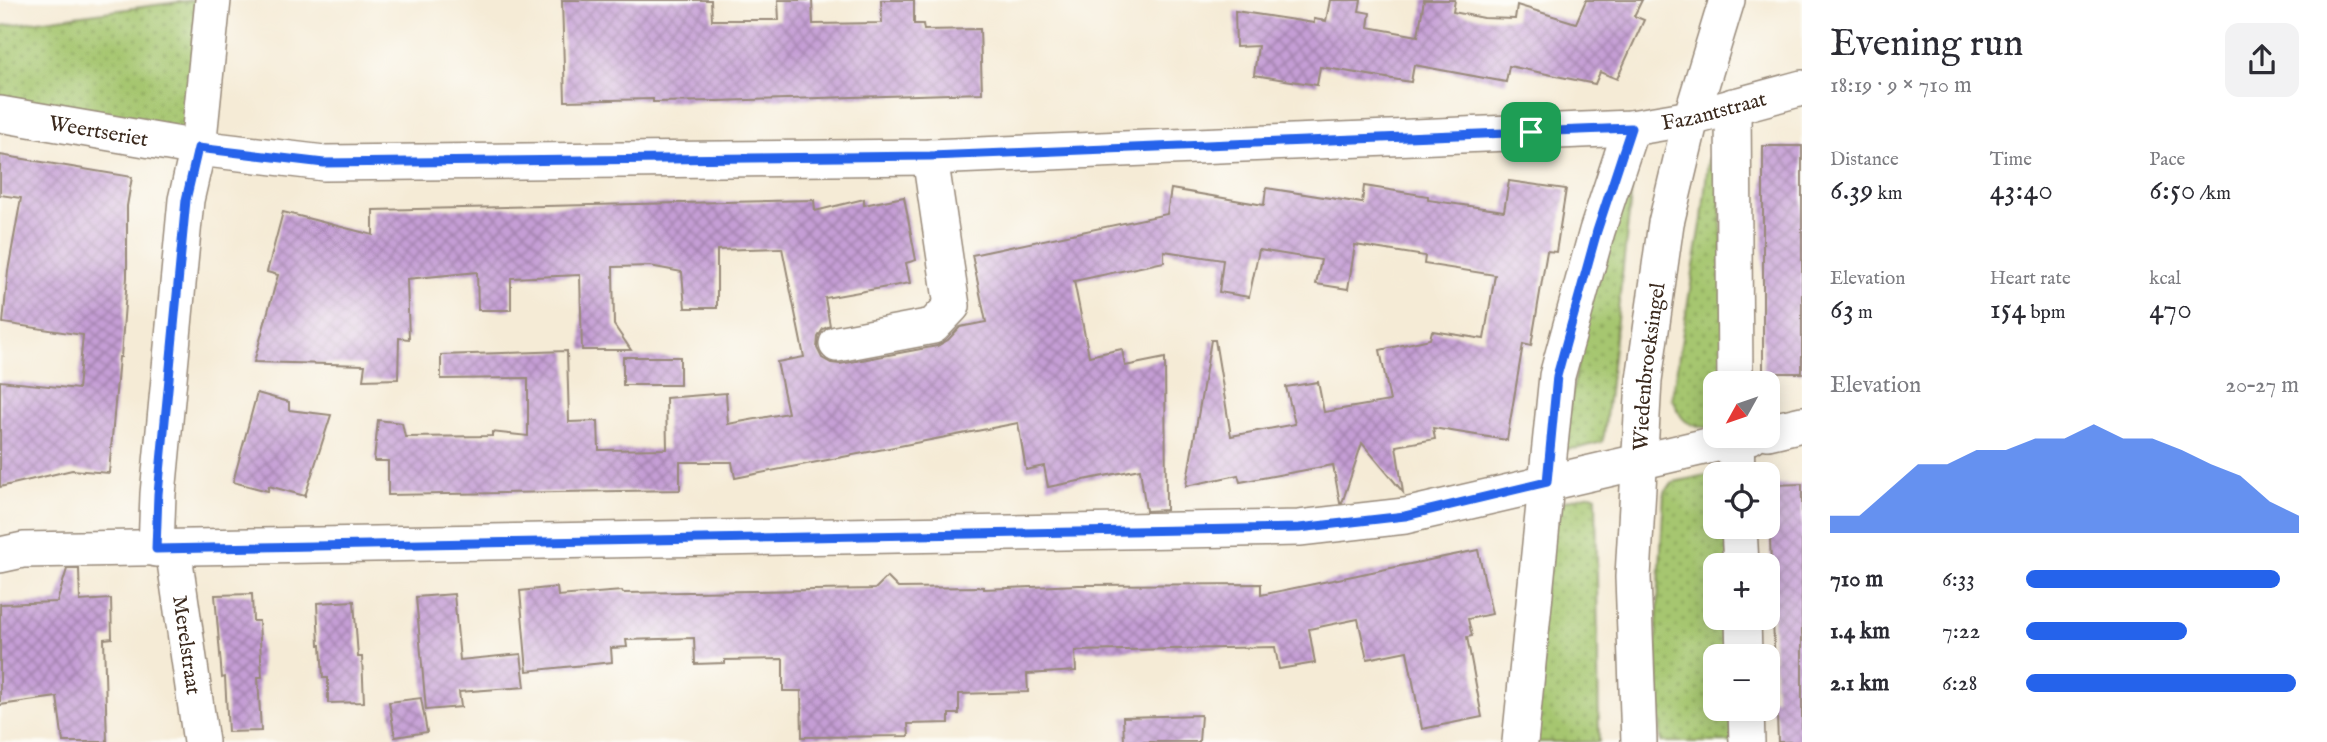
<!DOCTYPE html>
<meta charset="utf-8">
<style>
:root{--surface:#fff;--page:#f2f2f3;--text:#2b2b33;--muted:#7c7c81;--accent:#2563eb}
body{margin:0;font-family:"IM FELL English",serif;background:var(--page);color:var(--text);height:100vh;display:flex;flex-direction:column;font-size:26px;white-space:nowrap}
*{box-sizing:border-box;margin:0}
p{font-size:23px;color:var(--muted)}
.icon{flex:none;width:38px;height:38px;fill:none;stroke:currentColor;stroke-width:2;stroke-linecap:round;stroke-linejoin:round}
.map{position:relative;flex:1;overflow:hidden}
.drawer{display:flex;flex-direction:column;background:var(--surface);width:525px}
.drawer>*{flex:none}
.needle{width:46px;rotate:230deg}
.tools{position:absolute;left:1703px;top:371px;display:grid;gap:14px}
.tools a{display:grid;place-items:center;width:77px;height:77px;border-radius:14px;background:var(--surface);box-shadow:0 4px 18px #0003;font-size:35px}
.pin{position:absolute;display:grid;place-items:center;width:60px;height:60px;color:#fff;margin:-30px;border-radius:14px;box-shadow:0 4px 10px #0006}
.round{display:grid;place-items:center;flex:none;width:74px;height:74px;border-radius:14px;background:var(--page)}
.summary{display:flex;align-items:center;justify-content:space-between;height:119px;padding:0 28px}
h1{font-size:38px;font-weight:600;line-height:52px}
.stats{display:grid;grid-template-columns:repeat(3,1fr);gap:10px;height:119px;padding:7px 28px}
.stats div{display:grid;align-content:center}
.stats b{font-size:30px;font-weight:600}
.stats small{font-size:19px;font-weight:400}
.stats p{font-size:19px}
.chart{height:196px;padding:14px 28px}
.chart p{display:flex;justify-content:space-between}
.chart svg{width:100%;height:126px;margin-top:7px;fill:var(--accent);opacity:.7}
ul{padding:0 28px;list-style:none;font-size:23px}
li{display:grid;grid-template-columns:112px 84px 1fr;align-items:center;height:52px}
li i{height:18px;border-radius:9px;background:var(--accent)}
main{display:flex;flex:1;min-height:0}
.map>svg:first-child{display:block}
</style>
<main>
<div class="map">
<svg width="1802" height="742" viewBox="0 0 1802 742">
<defs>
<pattern id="grass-dots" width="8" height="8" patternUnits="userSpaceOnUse" patternTransform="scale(1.75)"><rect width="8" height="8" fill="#a6c66f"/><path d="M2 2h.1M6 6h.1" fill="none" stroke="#88a15b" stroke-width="1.8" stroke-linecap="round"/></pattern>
<pattern id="building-cross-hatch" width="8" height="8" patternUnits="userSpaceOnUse" patternTransform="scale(1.75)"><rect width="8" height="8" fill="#c59ed5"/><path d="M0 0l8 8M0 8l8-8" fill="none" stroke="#a181ac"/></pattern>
</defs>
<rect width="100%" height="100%" fill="#fdfcf7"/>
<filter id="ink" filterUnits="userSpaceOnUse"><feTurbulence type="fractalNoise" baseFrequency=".0143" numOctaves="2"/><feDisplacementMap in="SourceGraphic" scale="14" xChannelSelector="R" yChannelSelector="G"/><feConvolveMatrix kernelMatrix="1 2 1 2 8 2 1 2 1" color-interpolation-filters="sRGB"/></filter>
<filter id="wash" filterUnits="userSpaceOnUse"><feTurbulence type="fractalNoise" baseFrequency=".00686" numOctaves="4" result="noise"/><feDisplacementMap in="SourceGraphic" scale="28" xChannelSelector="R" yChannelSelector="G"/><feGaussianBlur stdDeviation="1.57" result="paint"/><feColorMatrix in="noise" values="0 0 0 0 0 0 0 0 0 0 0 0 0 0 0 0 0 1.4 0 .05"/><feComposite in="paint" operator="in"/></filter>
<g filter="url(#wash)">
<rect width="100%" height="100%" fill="#f5ebd6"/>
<!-- grass -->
<g fill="url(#grass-dots)" stroke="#707846" stroke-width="2">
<polygon points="193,0 201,0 187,127 179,132 0,98 0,26"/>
<path d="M1718,152l11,231h-14v44l-3,1c-28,-4 -29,-4 -40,-31l30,-178 6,-59z"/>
<polygon points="1634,169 1604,435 1602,442 1579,448 1565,449 1562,444 1603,235"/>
<polygon points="1730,470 1730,474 1715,474 1715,527 1732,527 1734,565 1715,565 1715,618 1736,618 1737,656 1715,656 1715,709 1739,709 1740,742 1661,742 1656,643 1664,492 1674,482"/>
<polygon points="1591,494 1596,496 1599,742 1524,742 1556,503"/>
</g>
<g id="blocks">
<!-- building -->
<g fill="url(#building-cross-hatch)">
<polygon points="562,0 711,0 712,20 779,20 778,0 812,0 813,24 882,23 881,0 914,0 914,24 923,24 924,30 980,29 982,93 717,101 653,102 653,99 565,101"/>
<polygon points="1330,0 1361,0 1359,11 1370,13 1368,27 1418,36 1424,0 1455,0 1453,12 1484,18 1515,19 1517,5 1576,23 1586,0 1642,0 1634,16 1644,20 1617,79 1600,72 1595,84 1509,66 1506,82 1414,65 1411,82 1320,67 1317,85 1254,75 1258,46 1236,47 1235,11 1314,23 1314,19 1326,21"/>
<rect x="1763" y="146" width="39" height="227"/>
<polygon points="0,155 132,177 127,206 127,277 121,357 119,357 109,473 72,470 0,487 0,381 78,389 83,335 3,323 8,271 21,198 0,195"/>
<polygon points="1509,181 1566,189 1556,252 1547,251 1531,346 1523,344 1507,440 1433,428 1435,439 1396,446 1403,492 1362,443 1342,503 1340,503 1333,465 1240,482 1238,475 1186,486 1211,340 1215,340 1231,436 1295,424 1286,387 1318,382 1324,412 1390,401 1380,350 1430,339 1432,331 1484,339 1495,275 1424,264 1425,256 1355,245 1348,289 1316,284 1321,260 1259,250 1249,297 1219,292 1223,260 1164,251 1164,262 1074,281 1089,356 1122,349 1125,366 1165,358 1166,510 1146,511 1140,469 1048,487 1044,466 1026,470 1018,423 735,478 732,462 680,462 680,490 388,495 388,461 374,461 378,420 402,423 405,437 492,436 492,432 528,436 528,378 441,379 441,355 567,351 569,422 598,421 599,450 667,449 666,398 726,393 728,424 788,413 777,362 804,357 782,248 717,250 717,308 685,308 682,272 650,266 613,267 614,325 631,350 582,350 580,275 511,278 511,310 478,310 477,272 407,279 409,339 399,338 398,379 363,380 365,365 254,362 278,275 267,272 283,212 373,235 373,210 814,200 815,211 864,199 864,205 904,197 916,260 906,263 910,283 825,298 830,326 823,329 818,337 817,348 822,358 831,363 840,364 937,346 948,340 960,327 986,322 972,255 1167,214 1171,189 1264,205 1266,188 1362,203 1364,186 1428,196 1428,200 1504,211"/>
<rect x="623" y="357" width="57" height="28"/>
<polygon points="257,393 289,402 289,410 331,415 305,496 269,486 268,491 233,482"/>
<polygon points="1802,484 1802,742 1778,742 1777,716 1768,708 1768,699 1776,698 1768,485"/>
<polygon points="1478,550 1492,614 1468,619 1472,636 1467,637 1482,717 1422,729 1407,651 1367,659 1358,619 1309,629 1315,663 1279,669 1275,647 1075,651 1076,671 1027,674 1028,692 959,694 959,714 949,714 949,723 908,724 909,736 802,737 801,691 783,691 783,659 725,660 725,663 695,664 694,638 626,640 627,647 611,648 612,662 527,671 520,591 557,587 558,596 622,591 623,593 875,589 887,577 898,588 984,587 984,589 1079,585 1261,584 1261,595"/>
<polygon points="67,569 79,569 80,601 111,599 112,638 104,639 107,742 63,742 57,697 0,705 0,604 57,602"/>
<polygon points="252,594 253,621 259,621 262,677 258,677 261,731 228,732 225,677 222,678 215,595"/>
<polygon points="454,594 460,660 521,654 525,687 459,692 461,707 426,710 416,597"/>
<polygon points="354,601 358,657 362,657 364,702 328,703 328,678 323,678 321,645 319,645 317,603"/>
<polygon points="421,698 427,732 395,737 389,702"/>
<polygon points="1201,715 1199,742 1124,742 1123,717"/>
</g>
</g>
</g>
<g filter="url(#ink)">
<use href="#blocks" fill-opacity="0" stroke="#988a7a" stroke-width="2"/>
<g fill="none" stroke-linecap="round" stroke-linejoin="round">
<defs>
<g id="minor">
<polyline points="1733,106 1735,383"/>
<path id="s1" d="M0,114l198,34 126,15 606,-6 701,-29 60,-10 111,-30"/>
<polyline points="837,344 933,326 952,306 930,157"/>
<polyline points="1768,432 1802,424"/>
<polyline points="1736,436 1737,474"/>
<polyline points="1739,527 1741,565"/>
<path id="s2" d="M173,548l28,194"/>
<polyline points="156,549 158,494 186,200 198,148 213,0"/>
<polyline points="0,555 23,550 1299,528 1405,516 1751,436"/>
<polyline points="1743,618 1744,656"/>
<polyline points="1746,709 1747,742"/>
<polyline points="1520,742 1557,376 1597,231 1631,128"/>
<path id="s3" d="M1639,742l-6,-165 11,-197 22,-157 25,-105 36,-118"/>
</g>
</defs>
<!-- minor casing -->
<use href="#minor" stroke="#988a7a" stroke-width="38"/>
<!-- minor -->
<use href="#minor" stroke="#fff" stroke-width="35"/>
</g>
</g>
<g fill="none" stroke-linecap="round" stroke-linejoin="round" filter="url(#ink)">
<defs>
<polygon id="route" points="1631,128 1597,231 1557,376 1547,482 1405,516 1299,528 156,549 158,494 186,200 198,148 324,163 930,156"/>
</defs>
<!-- route casing -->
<use href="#route" stroke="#fff" stroke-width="14"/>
<!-- route -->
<use href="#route" stroke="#2563eb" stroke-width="9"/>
</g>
<g text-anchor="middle" stroke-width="7" stroke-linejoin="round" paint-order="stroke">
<!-- street labels -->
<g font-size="21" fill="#3b2a1e" stroke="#fdfcf7">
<text dy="7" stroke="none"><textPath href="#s1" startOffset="1720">Fazantstraat</textPath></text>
<text dy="7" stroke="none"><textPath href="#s1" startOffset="100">Weertseriet</textPath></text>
<text dy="7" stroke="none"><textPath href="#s3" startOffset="376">Wiedenbroeksingel</textPath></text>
<text dy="7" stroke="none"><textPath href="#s2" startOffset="98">Merelstraat</textPath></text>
</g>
</g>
</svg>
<div class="tools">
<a><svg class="needle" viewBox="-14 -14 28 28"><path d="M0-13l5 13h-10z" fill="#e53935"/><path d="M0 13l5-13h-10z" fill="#7c7c81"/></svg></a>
<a><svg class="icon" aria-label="locate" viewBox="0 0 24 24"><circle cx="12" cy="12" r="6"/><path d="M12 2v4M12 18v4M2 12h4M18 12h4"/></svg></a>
<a>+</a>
<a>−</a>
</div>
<div class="pin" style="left:1531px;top:132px;background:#1e9e55"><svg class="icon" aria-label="arrive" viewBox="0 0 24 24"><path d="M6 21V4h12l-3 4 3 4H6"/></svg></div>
</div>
<section class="drawer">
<div class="summary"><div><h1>Evening run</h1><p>18:19 · 9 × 710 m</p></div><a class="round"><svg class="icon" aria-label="share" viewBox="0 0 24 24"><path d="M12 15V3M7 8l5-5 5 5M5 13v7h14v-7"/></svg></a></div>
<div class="stats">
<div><p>Distance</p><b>6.39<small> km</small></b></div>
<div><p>Time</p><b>43:40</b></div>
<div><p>Pace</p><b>6:50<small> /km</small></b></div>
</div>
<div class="stats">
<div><p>Elevation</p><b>63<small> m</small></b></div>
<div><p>Heart rate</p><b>154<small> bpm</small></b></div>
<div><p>kcal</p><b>470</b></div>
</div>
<div class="chart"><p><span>Elevation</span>20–27 m</p>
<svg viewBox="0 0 160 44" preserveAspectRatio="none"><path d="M0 44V38L10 38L20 29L30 20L40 20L50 15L60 15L70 11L80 11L90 6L100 11L110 11L120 15L130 20L140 24L150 33L160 38V44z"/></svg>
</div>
<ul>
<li><b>710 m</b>6:33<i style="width:93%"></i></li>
<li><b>1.4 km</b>7:22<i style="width:59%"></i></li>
<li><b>2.1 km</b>6:28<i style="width:99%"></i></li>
</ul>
</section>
</main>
